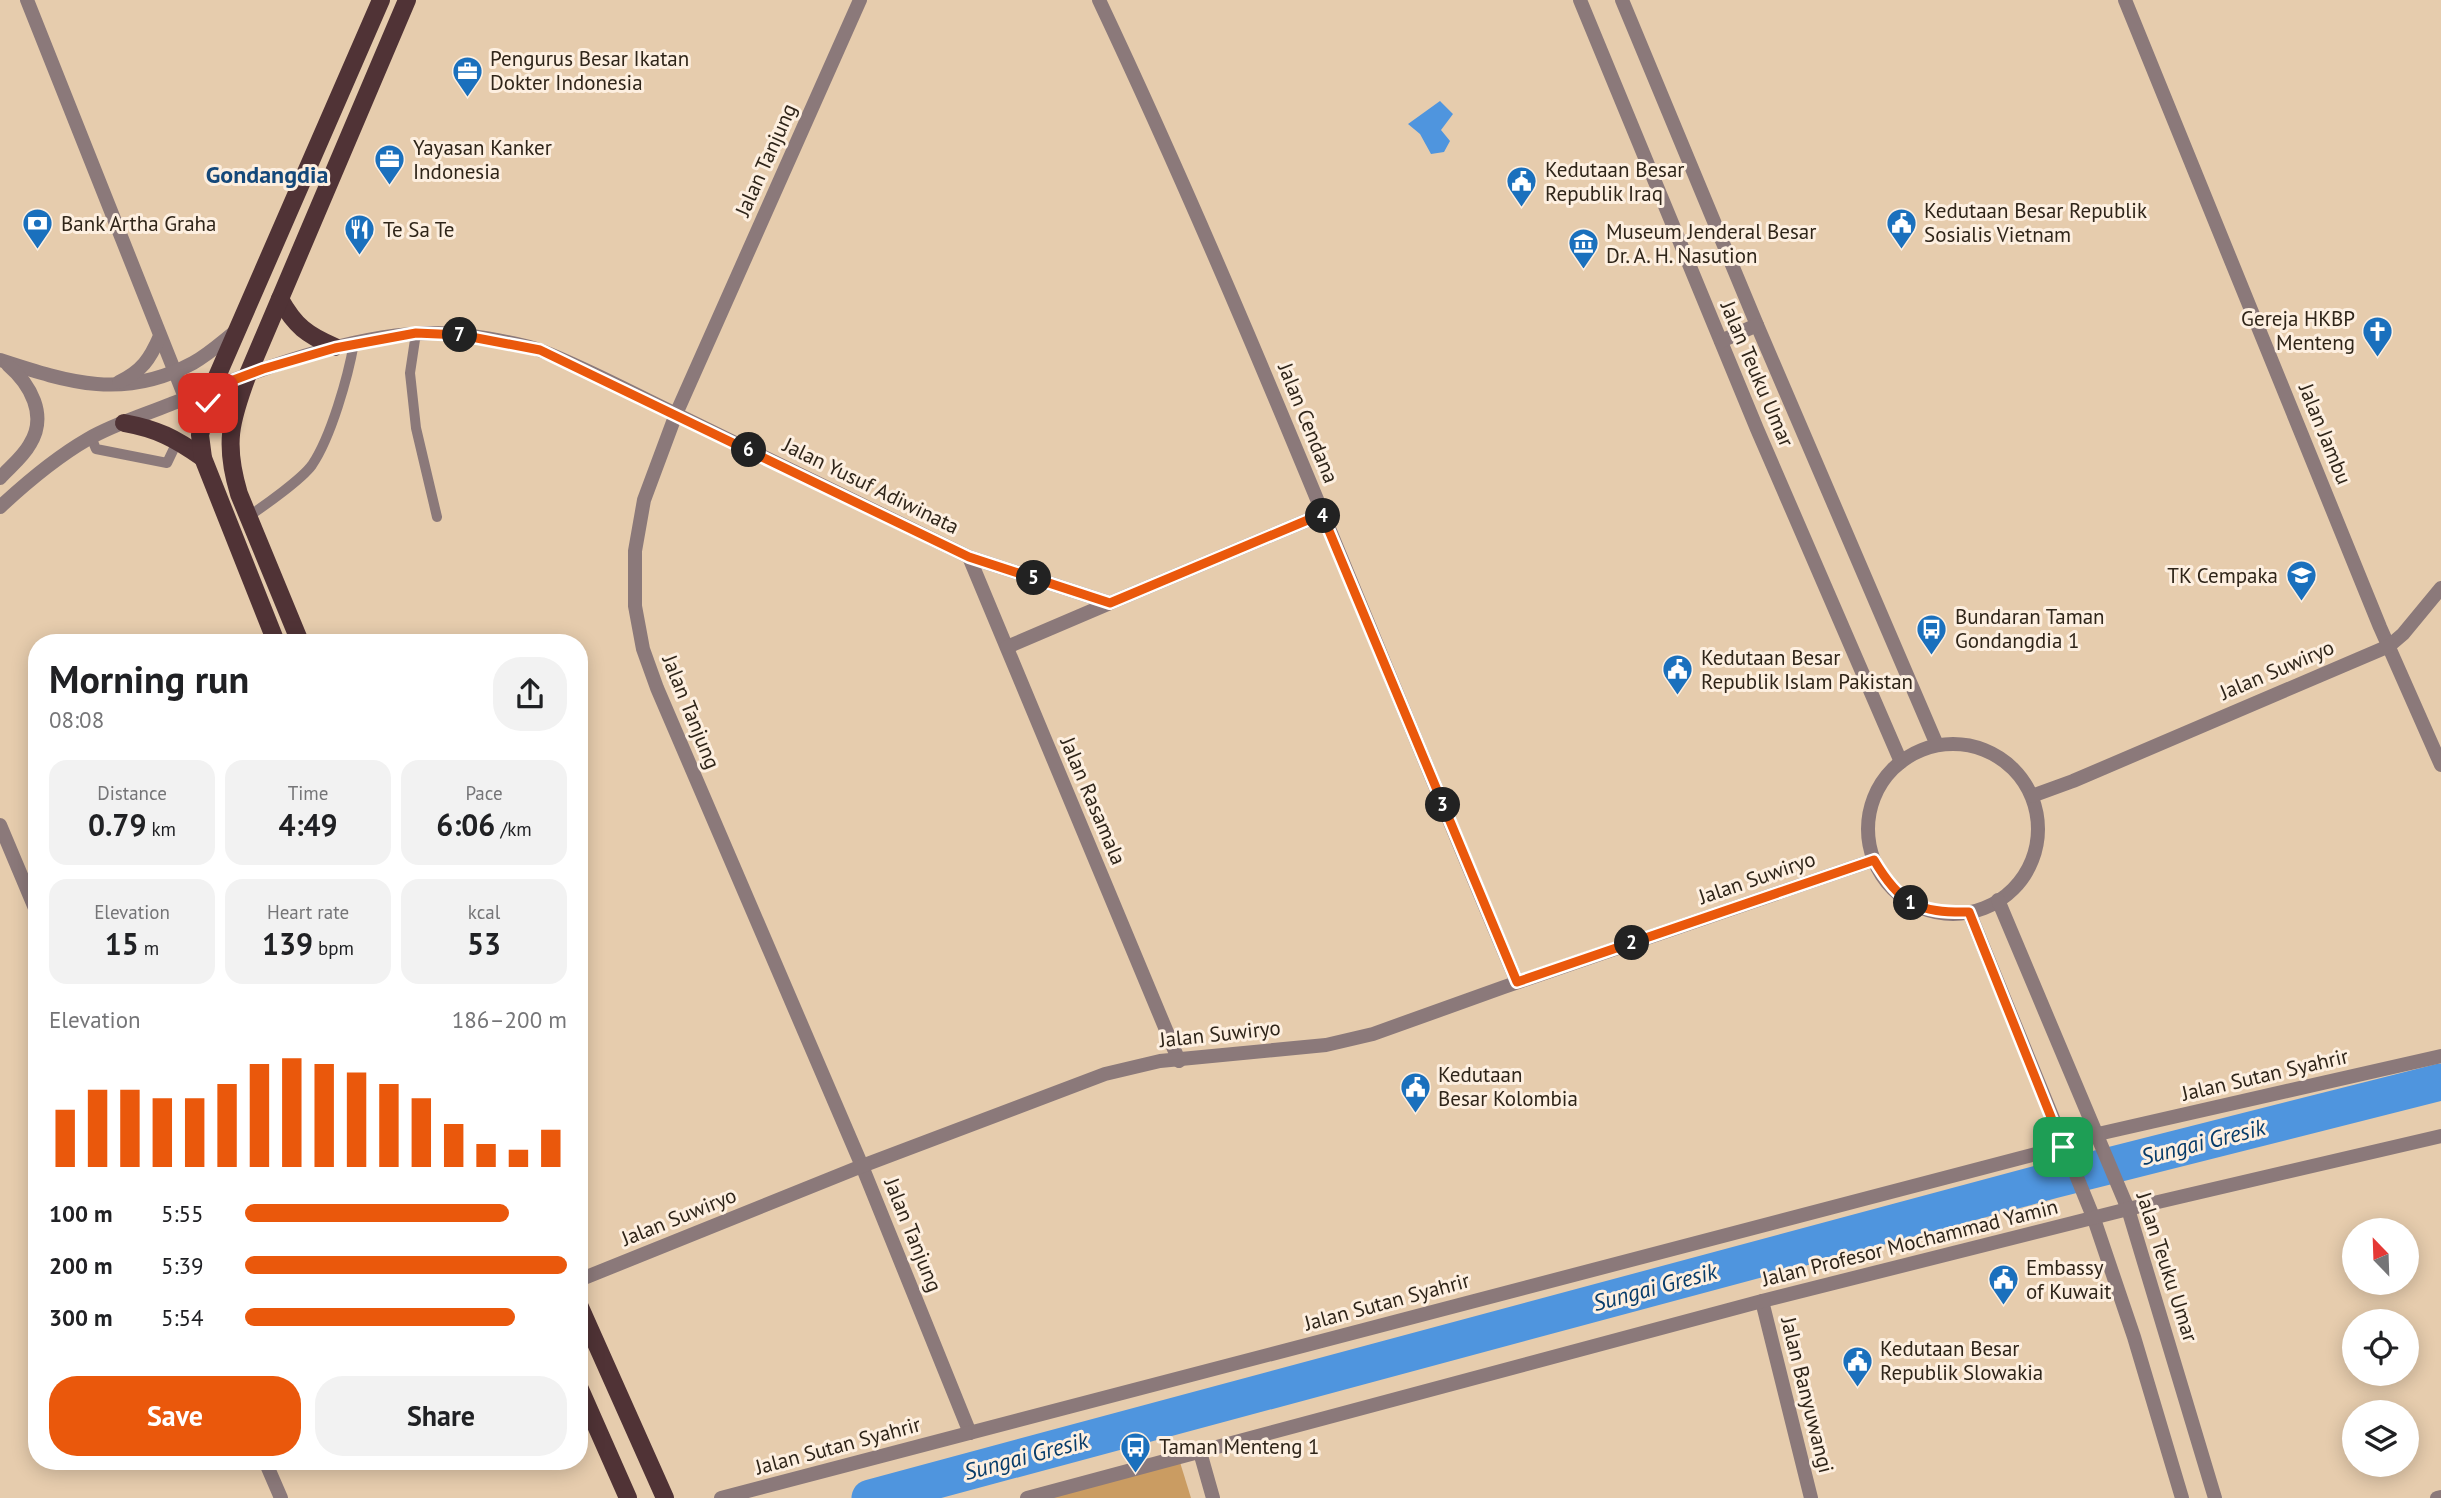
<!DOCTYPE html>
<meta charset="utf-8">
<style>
:root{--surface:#fff;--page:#f2f2f2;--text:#202124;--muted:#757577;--accent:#ea580c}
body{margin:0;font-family:"PT Sans",sans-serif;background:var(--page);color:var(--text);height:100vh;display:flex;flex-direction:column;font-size:26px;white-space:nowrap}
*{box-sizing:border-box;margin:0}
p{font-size:23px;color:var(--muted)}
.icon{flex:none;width:38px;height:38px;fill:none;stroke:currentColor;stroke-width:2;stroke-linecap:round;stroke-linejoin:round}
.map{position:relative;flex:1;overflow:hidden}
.sheet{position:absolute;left:28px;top:634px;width:560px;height:836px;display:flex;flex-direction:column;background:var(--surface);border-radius:28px;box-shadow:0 4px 18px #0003}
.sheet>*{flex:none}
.needle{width:46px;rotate:337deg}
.controls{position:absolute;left:2342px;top:1218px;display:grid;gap:14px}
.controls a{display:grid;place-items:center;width:77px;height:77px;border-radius:50%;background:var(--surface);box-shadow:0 4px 18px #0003;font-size:35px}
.pin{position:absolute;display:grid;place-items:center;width:60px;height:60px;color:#fff;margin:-30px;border-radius:14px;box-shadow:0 4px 10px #0006}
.km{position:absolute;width:35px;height:35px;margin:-18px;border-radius:50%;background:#222;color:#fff;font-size:19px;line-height:35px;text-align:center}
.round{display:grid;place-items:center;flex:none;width:74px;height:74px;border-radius:28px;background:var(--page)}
.headline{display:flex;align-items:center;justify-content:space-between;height:119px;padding:0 21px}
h1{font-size:38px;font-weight:800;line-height:52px}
.stats{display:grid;grid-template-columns:repeat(3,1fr);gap:10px;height:119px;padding:7px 21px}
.stats div{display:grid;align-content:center;border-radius:18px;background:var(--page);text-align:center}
.stats b{font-size:30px;font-weight:800}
.stats small{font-size:19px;font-weight:400}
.stats p{font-size:19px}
.chart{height:196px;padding:14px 21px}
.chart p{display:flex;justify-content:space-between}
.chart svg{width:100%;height:126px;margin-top:7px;stroke:var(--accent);stroke-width:6}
.primary-button{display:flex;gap:14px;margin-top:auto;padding:14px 21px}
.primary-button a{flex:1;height:80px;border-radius:28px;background:var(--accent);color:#fff;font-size:28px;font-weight:800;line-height:80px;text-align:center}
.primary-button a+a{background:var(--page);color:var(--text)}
ul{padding:0 21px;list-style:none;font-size:23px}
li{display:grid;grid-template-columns:112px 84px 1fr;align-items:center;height:52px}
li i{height:18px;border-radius:9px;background:var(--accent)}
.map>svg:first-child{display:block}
</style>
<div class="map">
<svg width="2441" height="1498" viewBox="0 0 2441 1498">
<rect width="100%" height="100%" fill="#e6ccad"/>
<!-- green -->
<polygon fill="#ca9c62" points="1179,1459 1191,1498 1041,1498"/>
<!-- water -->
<polygon fill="#4f95de" points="1440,101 1453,114 1441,130 1450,141 1444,152 1431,154 1420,134 1408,124"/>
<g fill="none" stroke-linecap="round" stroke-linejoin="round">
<!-- river -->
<polyline stroke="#4f95de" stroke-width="37" points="870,1498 2053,1180 2441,1082"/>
<!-- service -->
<g stroke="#8b797a" stroke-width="10">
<polyline points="416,333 410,373 416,428 437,517"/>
<polyline points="91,437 96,449 167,463 178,440"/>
<path d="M249,516c15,-10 53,-37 63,-51 19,-28 36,-88 42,-122"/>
</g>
<!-- minor -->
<g stroke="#8b797a" stroke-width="14">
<polyline points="860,0 676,414 969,557 1110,603 1322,514"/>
<path d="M1099,0c152,322 279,655 418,982"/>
<polyline points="2125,0 2380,627 2441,765"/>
<polyline points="969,557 1179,1061"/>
<polyline points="1007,647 1110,603"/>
<polyline points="0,825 37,913"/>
<polyline points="862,1166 970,1433"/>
<polyline points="1762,1301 1811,1498"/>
<polyline points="1200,1452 1213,1498"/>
<polyline points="265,1461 281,1498"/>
<polyline points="2437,1498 2441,1497"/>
</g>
<!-- tertiary -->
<g stroke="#8b797a" stroke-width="14">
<polyline points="27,0 200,435"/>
<polyline points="1580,0 1757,429 1901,762"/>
<polyline points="1622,0 1757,325 1937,745"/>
<polyline points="1721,341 1757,325"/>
<path d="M0,360c70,23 124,40 193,3 16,-9 29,-21 43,-32"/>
<path d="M119,382c23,-11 31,-23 41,-46"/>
<path d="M0,478c10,-11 23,-21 30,-34 18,-29 0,-60 -22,-79"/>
<path d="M0,507c28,-26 55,-49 88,-68 26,-15 56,-24 83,-35 82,-32 205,-82 293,-69 22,3 57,8 78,16 46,18 90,42 134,63l-32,86 -9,51v55l8,43 14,39 205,478"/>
<circle cx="1953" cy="829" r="85"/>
<polyline points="2032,796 2073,781 2389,646 2403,634 2441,588"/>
<polyline points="1998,900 2128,1209 2215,1498"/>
<polyline points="1969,912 2094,1219 2134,1337 2182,1498"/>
<polyline points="2098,1134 2441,1056"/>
<polyline points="579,1280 862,1166 1105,1074 1160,1061 1326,1045 1373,1034 1504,987 1874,860"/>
<polyline points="721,1498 2063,1147"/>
<polyline points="1027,1498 1762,1301 2128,1209 2441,1136"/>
</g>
<!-- primary -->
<g stroke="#503336" stroke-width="18">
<path d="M280,299c15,27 27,36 55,48"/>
<path d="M124,423c33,6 51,15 79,35"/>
<polyline points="276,642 203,458 200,435 212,388 381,0"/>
<path d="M300,642l-61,-148c-15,-50 -9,-72 9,-120l159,-374"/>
<polyline points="579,1305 665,1498"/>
<polyline points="579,1387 628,1498"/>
</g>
</g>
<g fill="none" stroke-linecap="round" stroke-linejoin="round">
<defs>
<path id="route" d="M208,403l4,-15 51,-19 72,-21 81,-15 45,2 79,15 429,207 141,46 212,-89 195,468 357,-122c26,44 44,53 95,52l94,235"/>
</defs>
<!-- route casing -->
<use href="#route" stroke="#fff" stroke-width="14"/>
<!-- route -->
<use href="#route" stroke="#ea580c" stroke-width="9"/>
</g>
<!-- icons -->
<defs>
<symbol id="office-pin" viewBox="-11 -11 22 30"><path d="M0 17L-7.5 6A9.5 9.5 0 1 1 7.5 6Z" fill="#1a70bd" stroke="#fdefe0"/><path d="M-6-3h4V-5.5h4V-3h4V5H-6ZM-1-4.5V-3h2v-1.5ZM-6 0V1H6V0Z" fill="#fff"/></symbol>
<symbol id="civic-pin" viewBox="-11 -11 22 30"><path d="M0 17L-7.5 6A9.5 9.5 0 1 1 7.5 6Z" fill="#1a70bd" stroke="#fdefe0"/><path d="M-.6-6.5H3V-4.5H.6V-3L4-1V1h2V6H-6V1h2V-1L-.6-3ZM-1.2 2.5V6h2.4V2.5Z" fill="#fff"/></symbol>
<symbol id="bank-pin" viewBox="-11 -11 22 30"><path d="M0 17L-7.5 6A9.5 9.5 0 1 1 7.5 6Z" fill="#1a70bd" stroke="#fdefe0"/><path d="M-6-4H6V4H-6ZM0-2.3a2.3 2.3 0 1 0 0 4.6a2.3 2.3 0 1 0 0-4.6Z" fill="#fff"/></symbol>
<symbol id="restaurant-pin" viewBox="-11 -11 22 30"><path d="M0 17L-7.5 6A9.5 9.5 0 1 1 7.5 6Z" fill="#1a70bd" stroke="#fdefe0"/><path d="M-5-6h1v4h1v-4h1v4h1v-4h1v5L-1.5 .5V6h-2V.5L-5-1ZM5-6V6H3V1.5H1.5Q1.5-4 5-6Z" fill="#fff"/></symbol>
<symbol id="museum-pin" viewBox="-11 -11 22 30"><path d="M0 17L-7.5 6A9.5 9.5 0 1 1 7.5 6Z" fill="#1a70bd" stroke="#fdefe0"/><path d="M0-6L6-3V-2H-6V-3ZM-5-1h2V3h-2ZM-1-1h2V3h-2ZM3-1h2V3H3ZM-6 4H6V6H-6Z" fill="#fff"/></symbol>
<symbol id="church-pin" viewBox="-11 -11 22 30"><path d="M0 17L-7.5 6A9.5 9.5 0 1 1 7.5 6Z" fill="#1a70bd" stroke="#fdefe0"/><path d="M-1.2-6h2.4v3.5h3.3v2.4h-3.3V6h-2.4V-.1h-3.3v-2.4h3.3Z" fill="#fff"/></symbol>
<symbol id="school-pin" viewBox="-11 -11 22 30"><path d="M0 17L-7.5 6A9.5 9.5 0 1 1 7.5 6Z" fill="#1a70bd" stroke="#fdefe0"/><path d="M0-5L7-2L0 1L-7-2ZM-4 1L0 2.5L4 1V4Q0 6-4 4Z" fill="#fff"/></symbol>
<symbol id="bus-pin" viewBox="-11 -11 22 30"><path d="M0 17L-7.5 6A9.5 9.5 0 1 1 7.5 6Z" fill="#1a70bd" stroke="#fdefe0"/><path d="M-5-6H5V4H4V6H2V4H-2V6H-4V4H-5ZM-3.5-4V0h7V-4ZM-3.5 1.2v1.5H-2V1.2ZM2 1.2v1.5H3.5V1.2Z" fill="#fff"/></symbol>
</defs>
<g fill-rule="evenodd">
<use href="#office-pin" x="450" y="54" width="35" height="47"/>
<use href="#office-pin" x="372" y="142" width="35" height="47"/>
<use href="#civic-pin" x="1504" y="164" width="35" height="47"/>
<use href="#civic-pin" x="1884" y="206" width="35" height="47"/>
<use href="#bank-pin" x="20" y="206" width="35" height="47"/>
<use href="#restaurant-pin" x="342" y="212" width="35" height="47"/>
<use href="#museum-pin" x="1566" y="226" width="35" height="47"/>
<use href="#church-pin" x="2360" y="314" width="35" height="47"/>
<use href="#school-pin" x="2284" y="558" width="35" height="47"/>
<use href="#bus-pin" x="1914" y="612" width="35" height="47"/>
<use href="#civic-pin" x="1660" y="652" width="35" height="47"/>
<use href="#civic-pin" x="1398" y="1070" width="35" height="47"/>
<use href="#civic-pin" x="1986" y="1262" width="35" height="47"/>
<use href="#civic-pin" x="1840" y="1344" width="35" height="47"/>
<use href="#bus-pin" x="1118" y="1430" width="35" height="47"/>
</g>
<g text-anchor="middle" stroke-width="6" stroke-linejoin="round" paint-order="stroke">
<!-- poi labels -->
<g font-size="21" fill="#2f2519" stroke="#fdefe0" text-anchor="start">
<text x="490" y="66">Pengurus Besar Ikatan<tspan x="490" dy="24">Dokter Indonesia</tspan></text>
<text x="413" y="155">Yayasan Kanker<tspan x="413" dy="24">Indonesia</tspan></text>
<text x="1545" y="177">Kedutaan Besar<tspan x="1545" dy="24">Republik Iraq</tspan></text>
<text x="1924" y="218">Kedutaan Besar Republik<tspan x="1924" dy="24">Sosialis Vietnam</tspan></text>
<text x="61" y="231">Bank Artha Graha</text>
<text x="383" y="237">Te Sa Te</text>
<text x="1606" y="239">Museum Jenderal Besar<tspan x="1606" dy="24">Dr. A. H. Nasution</tspan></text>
<text x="2355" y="326" text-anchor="end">Gereja HKBP<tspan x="2355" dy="24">Menteng</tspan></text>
<text x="2278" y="583" text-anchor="end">TK Cempaka</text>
<text x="1955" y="624">Bundaran Taman<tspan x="1955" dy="24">Gondangdia 1</tspan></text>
<text x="1701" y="665">Kedutaan Besar<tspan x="1701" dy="24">Republik Islam Pakistan</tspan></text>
<text x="1438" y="1082">Kedutaan<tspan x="1438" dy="24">Besar Kolombia</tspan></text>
<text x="2026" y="1275">Embassy<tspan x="2026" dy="24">of Kuwait</tspan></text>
<text x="1880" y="1356">Kedutaan Besar<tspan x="1880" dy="24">Republik Slowakia</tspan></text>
<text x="1159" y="1454">Taman Menteng 1</text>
</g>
<!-- street labels -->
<g font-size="21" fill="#2f2519" stroke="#fdefe0">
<text transform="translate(766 160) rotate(-66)" y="7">Jalan Tanjung</text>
<text transform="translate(1757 374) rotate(67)" y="7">Jalan Teuku Umar</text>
<text transform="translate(1308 423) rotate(68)" y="7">Jalan Cendana</text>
<text transform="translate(2325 434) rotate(68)" y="7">Jalan Jambu</text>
<text transform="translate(871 486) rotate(26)" y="7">Jalan Yusuf Adiwinata</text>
<text transform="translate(2277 670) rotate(-23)" y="7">Jalan Suwiryo</text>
<text transform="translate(691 712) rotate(68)" y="7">Jalan Tanjung</text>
<text transform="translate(1093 801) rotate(67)" y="7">Jalan Rasamala</text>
<text transform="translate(1757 878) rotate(-19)" y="7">Jalan Suwiryo</text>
<text transform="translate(1220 1034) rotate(-6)" y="7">Jalan Suwiryo</text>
<text transform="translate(2265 1075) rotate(-13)" y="7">Jalan Sutan Syahrir</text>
<text transform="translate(679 1217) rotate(-22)" y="7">Jalan Suwiryo</text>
<text transform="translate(913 1235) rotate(68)" y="7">Jalan Tanjung</text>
<text transform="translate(1910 1243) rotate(-14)" y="7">Jalan Profesor Mochammad Yamin</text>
<text transform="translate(2167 1267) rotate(72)" y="7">Jalan Teuku Umar</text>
<text transform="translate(1387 1302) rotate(-15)" y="7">Jalan Sutan Syahrir</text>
<text transform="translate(1807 1395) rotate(76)" y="7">Jalan Banyuwangi</text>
<text transform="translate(838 1446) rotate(-15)" y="7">Jalan Sutan Syahrir</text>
</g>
<!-- water labels -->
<g font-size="23" font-style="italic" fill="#063b69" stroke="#fdefe0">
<text transform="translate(2203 1142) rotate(-14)" y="8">Sungai Gresik</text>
<text transform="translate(1655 1287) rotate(-15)" y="8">Sungai Gresik</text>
<text transform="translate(1026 1456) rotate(-15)" y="8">Sungai Gresik</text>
</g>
<!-- quarter labels -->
<g font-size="24" font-weight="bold" fill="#14487a" stroke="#fdefe0">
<text x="267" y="183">Gondangdia</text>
</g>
</g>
</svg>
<div class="controls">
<a><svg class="needle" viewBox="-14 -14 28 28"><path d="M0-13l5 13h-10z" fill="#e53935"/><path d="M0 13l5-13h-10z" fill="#757577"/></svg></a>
<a><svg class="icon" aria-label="locate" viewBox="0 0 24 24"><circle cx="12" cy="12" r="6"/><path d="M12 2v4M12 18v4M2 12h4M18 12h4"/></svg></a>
<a><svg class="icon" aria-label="layers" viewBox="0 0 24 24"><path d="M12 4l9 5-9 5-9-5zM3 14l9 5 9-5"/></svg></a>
</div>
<div class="pin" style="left:2063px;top:1147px;background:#1e9e55"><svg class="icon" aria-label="arrive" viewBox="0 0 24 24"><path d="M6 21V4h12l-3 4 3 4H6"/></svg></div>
<div class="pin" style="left:208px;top:403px;background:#d93025"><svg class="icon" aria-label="check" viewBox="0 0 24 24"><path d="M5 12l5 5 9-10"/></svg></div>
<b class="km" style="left:1911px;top:903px">1</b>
<b class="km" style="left:1632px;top:943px">2</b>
<b class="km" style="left:1443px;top:805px">3</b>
<b class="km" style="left:1323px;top:516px">4</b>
<b class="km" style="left:1034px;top:578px">5</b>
<b class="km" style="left:749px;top:450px">6</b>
<b class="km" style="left:460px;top:335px">7</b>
<section class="sheet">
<div class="headline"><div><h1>Morning run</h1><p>08:08</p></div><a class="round"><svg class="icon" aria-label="share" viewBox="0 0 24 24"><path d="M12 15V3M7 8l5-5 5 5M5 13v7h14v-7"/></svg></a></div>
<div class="stats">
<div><p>Distance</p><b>0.79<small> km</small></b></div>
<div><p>Time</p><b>4:49</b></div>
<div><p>Pace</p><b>6:06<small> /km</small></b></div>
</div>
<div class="stats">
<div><p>Elevation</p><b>15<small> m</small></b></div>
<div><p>Heart rate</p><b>139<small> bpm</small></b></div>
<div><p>kcal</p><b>53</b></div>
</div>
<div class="chart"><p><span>Elevation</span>186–200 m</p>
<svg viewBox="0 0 160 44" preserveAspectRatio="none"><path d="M5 44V24M15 44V17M25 44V17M35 44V20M45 44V20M55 44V15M65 44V8M75 44V6M85 44V8M95 44V11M105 44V15M115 44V20M125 44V29M135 44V36M145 44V38M155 44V31"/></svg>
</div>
<ul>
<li><b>100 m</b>5:55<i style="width:82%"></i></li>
<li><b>200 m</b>5:39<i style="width:100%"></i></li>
<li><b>300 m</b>5:54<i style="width:84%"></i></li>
</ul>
<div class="primary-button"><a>Save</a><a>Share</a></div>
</section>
</div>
